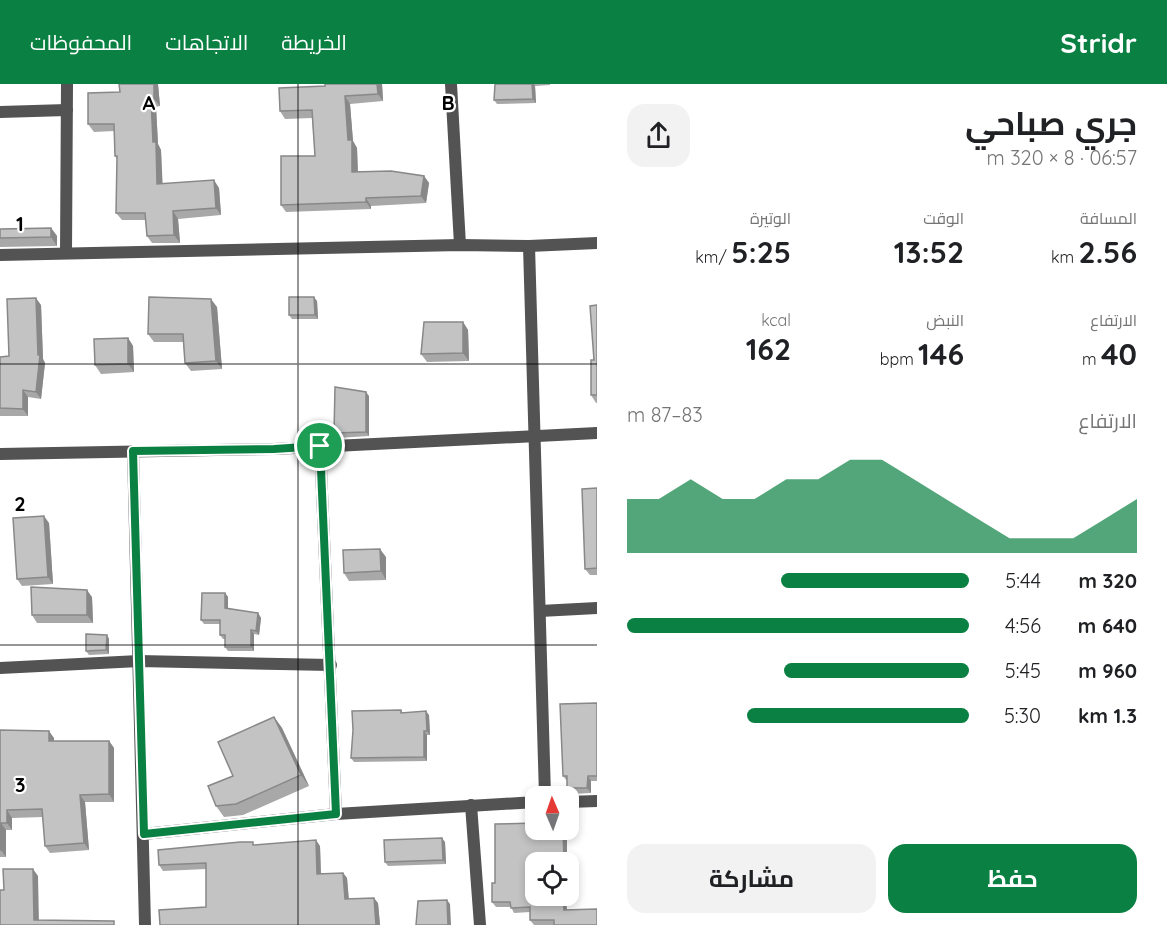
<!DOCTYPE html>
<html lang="ar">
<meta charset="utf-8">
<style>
:root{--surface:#fff;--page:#f2f2f2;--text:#202124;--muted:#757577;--accent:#0b8043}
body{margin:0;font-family:Quicksand,Cairo,sans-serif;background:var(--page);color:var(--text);direction:rtl;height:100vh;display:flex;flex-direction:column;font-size:22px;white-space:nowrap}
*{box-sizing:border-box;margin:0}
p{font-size:20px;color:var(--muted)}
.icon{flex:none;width:33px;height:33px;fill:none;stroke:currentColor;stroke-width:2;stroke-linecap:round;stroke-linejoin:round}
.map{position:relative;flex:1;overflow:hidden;direction:ltr}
.details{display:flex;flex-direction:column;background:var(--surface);width:570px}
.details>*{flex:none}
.needle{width:39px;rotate:358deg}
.controls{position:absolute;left:525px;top:702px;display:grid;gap:12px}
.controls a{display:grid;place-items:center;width:54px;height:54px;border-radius:12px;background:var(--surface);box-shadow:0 3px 9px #0003;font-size:30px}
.pin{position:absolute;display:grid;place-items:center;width:51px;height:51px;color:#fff;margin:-26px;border:3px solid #fff;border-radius:50%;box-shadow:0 2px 6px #0007}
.round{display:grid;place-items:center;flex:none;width:63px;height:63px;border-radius:18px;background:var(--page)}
.overview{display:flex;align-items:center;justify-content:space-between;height:102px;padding:0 30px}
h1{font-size:33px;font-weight:700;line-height:45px}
.figures{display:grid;grid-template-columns:repeat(3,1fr);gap:9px;height:102px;padding:6px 30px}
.figures div{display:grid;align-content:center}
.figures b{font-size:30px;font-weight:700}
.figures small{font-size:16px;font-weight:400}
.figures p{font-size:16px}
.chart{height:168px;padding:12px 30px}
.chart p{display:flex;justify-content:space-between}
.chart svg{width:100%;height:108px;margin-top:6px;fill:var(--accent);opacity:.7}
.primary-button{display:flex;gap:12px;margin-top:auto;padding:12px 30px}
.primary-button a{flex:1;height:69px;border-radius:18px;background:var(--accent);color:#fff;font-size:24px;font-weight:700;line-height:69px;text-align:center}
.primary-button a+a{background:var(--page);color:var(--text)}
ul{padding:0 30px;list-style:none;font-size:20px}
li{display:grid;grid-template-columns:96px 72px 1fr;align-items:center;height:45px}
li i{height:15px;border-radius:8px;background:var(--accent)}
header{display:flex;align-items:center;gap:36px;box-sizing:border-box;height:84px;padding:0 30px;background:var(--accent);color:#fff}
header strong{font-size:28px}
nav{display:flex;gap:33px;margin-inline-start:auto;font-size:21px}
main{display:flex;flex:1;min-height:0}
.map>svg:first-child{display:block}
</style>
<header>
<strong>Stridr</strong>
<nav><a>الخريطة</a><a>الاتجاهات</a><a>المحفوظات</a></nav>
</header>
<main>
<section class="details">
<div class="overview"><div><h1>جري صباحي</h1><p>06:57 · 8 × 320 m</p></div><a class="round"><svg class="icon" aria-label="share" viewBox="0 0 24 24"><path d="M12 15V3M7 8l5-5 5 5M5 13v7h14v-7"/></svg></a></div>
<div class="figures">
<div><p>المسافة</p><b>2.56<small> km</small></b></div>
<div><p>الوقت</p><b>13:52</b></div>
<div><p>الوتيرة</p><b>5:25<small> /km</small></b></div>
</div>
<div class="figures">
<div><p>الارتفاع</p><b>40<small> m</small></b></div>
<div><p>النبض</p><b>146<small> bpm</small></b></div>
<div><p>kcal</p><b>162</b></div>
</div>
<div class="chart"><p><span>الارتفاع</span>83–87 m</p>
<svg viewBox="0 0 160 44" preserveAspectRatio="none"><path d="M0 44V22L10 22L20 14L30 22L40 22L50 14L60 14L70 6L80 6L90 14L100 22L110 30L120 38L130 38L140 38L150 30L160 22V44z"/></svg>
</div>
<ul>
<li><b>320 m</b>5:44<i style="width:55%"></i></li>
<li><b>640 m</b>4:56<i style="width:100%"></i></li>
<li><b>960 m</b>5:45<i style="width:54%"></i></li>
<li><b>1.3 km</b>5:30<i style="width:65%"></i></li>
</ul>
<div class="primary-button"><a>حفظ</a><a>مشاركة</a></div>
</section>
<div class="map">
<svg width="597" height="841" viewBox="0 0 597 841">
<rect width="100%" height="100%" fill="#fff"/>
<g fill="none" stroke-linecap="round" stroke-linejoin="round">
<!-- street -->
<g stroke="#535353" stroke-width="12">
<polyline points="451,0 460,161"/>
<polyline points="0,28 67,26"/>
<polyline points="529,162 545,712"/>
<polyline points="66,169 67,0"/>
<polyline points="0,171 460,161 529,162 597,159"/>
<polyline points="320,362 336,730"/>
<polyline points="133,367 145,841"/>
<polyline points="0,370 274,365 597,349"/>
<polyline points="540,527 597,524"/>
<polyline points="0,584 139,577 331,581"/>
<polyline points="568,718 597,717"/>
<polyline points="471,721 480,841"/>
<polyline points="144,750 336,730 536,718"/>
</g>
</g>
<!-- wall -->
<g fill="#a8a8a8">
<polygon points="158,0 160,22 156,23 158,60 161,66 162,100 219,104 221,131 178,135 180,159 152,159 147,152 146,136 122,136 116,129 117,75 115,72 114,47 94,48 88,40"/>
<polygon points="382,0 383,17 350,20 353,57 357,64 358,88 424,92 429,99 426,119 371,122 371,125 286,128 281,121 315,72 312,34 285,35 280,27"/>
<polygon points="495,0 550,0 550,1 535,2 536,19 497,20 494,16"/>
<polygon points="51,144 57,152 57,162 0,163 0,145"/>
<polygon points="317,217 318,235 292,235 289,231"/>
<polygon points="41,221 43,275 45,279 41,315 28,313 28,332 0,332 0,273 9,272"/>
<polygon points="597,221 597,319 596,319 591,311"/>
<polygon points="217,223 222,285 191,287 185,279 183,258 154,258 148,250"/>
<polygon points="463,238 468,246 469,277 427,278 421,270"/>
<polygon points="128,254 133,262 134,288 101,290 95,281"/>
<polygon points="369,312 369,352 337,354 334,349"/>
<polygon points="597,404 597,491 590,491 585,485"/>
<polygon points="49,439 53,500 22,502 17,495"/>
<polygon points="386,473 386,496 349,497 344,489"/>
<polygon points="225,509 228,513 228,525 258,529 261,534 259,551 254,550 254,567 228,567 225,563 225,555 223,555 220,551 220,540 204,540 201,536"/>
<polygon points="92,513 93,539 37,539 32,531"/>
<polygon points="107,551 109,555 109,570 89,571 86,567"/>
<polygon points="597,619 597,697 591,697 591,709 571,710 567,704 567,697 563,692"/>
<polygon points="401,626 403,629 429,631 430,651 427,651 427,677 354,678 351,674"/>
<polygon points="274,633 282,644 309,702 243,731 224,733 216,722 233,692"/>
<polygon points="0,646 54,654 54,657 109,657 114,664 114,718 85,718 89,766 50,769 45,762 43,733 12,734 12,746 6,746 6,773 0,773"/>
<polygon points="536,746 567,746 567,778 536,812 566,812 567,826 554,841 534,841 530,836 530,828 514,829 511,823 496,823 492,818 495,799"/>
<polygon points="445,758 446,780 388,782 385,778"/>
<polygon points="255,761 320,762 321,789 343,789 347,794 349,815 378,819 380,841 160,841 206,823 206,785 163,787 159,781"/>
</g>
<!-- shaded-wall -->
<g fill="#888">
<polygon points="154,0 158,0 160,22 154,15"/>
<polygon points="377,0 382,0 383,17 378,10"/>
<polygon points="532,0 534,0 535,2 536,19 533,15"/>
<polygon points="345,12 350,20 353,57 357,64 358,96 352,88 348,56"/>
<polygon points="151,15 156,23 158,60 161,66 163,108 157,100 153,58"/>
<polygon points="424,92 429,99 426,119 421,112"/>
<polygon points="214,96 219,104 221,131 216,124"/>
<polygon points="366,114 371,122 371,125 366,118"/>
<polygon points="173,127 178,135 180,159 174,151"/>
<polygon points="51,144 57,152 57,162 51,153"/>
<polygon points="314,213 317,217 318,235 315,231"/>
<polygon points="36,214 41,221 43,275 45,279 41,315 36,308 38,271"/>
<polygon points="211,215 217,223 222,285 216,277"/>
<polygon points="463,238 468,246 469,277 463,269"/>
<polygon points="128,254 133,262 134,288 128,280"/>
<polygon points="23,306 28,313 28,332 23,325"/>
<polygon points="366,308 369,312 369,352 366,348"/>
<polygon points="44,432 49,439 53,500 48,493"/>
<polygon points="380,465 386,473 386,496 381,487"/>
<polygon points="87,506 92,513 93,539 87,531"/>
<polygon points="225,509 228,513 228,529 225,524"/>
<polygon points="258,529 261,534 259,551 256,547"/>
<polygon points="251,546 254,550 254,567 251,563"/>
<polygon points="107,551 109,555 109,570 106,566"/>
<polygon points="426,627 429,631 430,651 427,647"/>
<polygon points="274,633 282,644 309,702 301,691"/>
<polygon points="49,647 54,654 54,664 49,657"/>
<polygon points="424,647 427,651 427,677 424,673"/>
<polygon points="109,657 114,664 114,718 109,710"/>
<polygon points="588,692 591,697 591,709 587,704"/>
<polygon points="80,711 85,718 89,766 84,759"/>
<polygon points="7,726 12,734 12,746 7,739"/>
<polygon points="1,739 6,746 6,773 1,766"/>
<polygon points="563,746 567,746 567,778 564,778"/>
<polygon points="442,754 445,758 446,780 443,776"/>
<polygon points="316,756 320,762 321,795 317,790"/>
<polygon points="33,785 38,792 39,841 34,836"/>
<polygon points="343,789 347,794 349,820 345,815"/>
<polygon points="563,812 566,812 567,831 564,826"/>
<polygon points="374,814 378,819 380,841 376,841"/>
<polygon points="447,816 450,820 451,841 448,841"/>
</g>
<!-- building -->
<g fill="#c3c3c3" stroke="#888" stroke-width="1.5">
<polygon points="119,0 154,0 154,15 151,15 153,58 156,58 157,100 214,96 216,124 173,127 174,151 147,152 145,129 116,129 117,72 115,72 114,40 88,40 88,9 120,8"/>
<polygon points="325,0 377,0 378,10 345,12 348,56 352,56 352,88 391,87 424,92 421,112 366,114 366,118 281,121 281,72 315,72 312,26 280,27 279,4 325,2"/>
<polygon points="495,0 532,0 533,15 494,16"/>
<polygon points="51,144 51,153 0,154 0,145"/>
<polygon points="149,213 211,215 216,277 185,279 183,250 148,250"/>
<polygon points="289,213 314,213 315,231 289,231"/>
<polygon points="36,214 38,271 40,271 36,308 23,306 23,325 0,324 0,273 9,272 7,215"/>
<polygon points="597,221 597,311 591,311 591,276 594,276 590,222"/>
<polygon points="424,238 463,238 463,269 421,270"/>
<polygon points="128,254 128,280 95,281 94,255"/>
<polygon points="335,303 366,308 366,348 334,349"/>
<polygon points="597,404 597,484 585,485 582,405"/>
<polygon points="44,432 48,493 17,495 13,434"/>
<polygon points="380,465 381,487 344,489 343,466"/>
<polygon points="31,503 87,506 87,531 32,531"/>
<polygon points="202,509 225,509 225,524 258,529 256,547 251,546 251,563 225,563 225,551 220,551 220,536 201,536"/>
<polygon points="86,550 107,551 106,566 86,567"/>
<polygon points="597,619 597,692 588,692 587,704 567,704 567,692 563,692 560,620"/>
<polygon points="401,626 401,629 426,627 427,647 424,647 424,673 351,674 353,646 352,627"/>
<polygon points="274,633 301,691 236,720 216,722 208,702 233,692 218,658"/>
<polygon points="0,646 49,647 49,657 109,657 109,710 80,711 84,759 45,762 42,725 7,726 7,739 1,739 1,766 0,766"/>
<polygon points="536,739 536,746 563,746 564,778 536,778 536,812 563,812 564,826 597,825 597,841 554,841 554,836 530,836 530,823 511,824 510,818 492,818 492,799 495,799 495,740"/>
<polygon points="442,754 443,776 385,778 384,756"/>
<polygon points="316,756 317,790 343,789 345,815 374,814 376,841 160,841 159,826 206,823 206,779 159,781 158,766 240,758 253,758 253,761"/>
<polygon points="3,785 33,785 34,836 114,837 114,841 0,841 0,806 4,806"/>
<polygon points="447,816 448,841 416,841 418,817"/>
</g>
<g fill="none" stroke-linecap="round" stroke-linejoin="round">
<defs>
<polygon id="route" points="320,362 336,730 144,750 133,367 274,365"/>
</defs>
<!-- route casing -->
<use href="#route" stroke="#fff" stroke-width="12"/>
<!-- route -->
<use href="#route" stroke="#0b8043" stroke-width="8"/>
</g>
<!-- grid -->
<path fill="none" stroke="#000" stroke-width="1.5" stroke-opacity="0.55" d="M298,0v841M0,280h597M0,561h597"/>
<g font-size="20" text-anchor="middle" font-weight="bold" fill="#000" stroke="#fff" stroke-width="4.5" stroke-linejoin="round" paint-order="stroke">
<text x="149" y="26">A</text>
<text x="448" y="26">B</text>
<text x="20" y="147">1</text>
<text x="20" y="427">2</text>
<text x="20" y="708">3</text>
</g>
</svg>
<div class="controls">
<a><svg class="needle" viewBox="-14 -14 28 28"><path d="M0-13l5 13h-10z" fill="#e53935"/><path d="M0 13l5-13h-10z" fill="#757577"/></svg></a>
<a><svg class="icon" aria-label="locate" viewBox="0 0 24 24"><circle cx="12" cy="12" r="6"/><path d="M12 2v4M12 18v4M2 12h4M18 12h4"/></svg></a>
</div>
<div class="pin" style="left:320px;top:362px;background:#1e9e55"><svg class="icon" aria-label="arrive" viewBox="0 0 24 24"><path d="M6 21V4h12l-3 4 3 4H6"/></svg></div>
</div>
</main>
